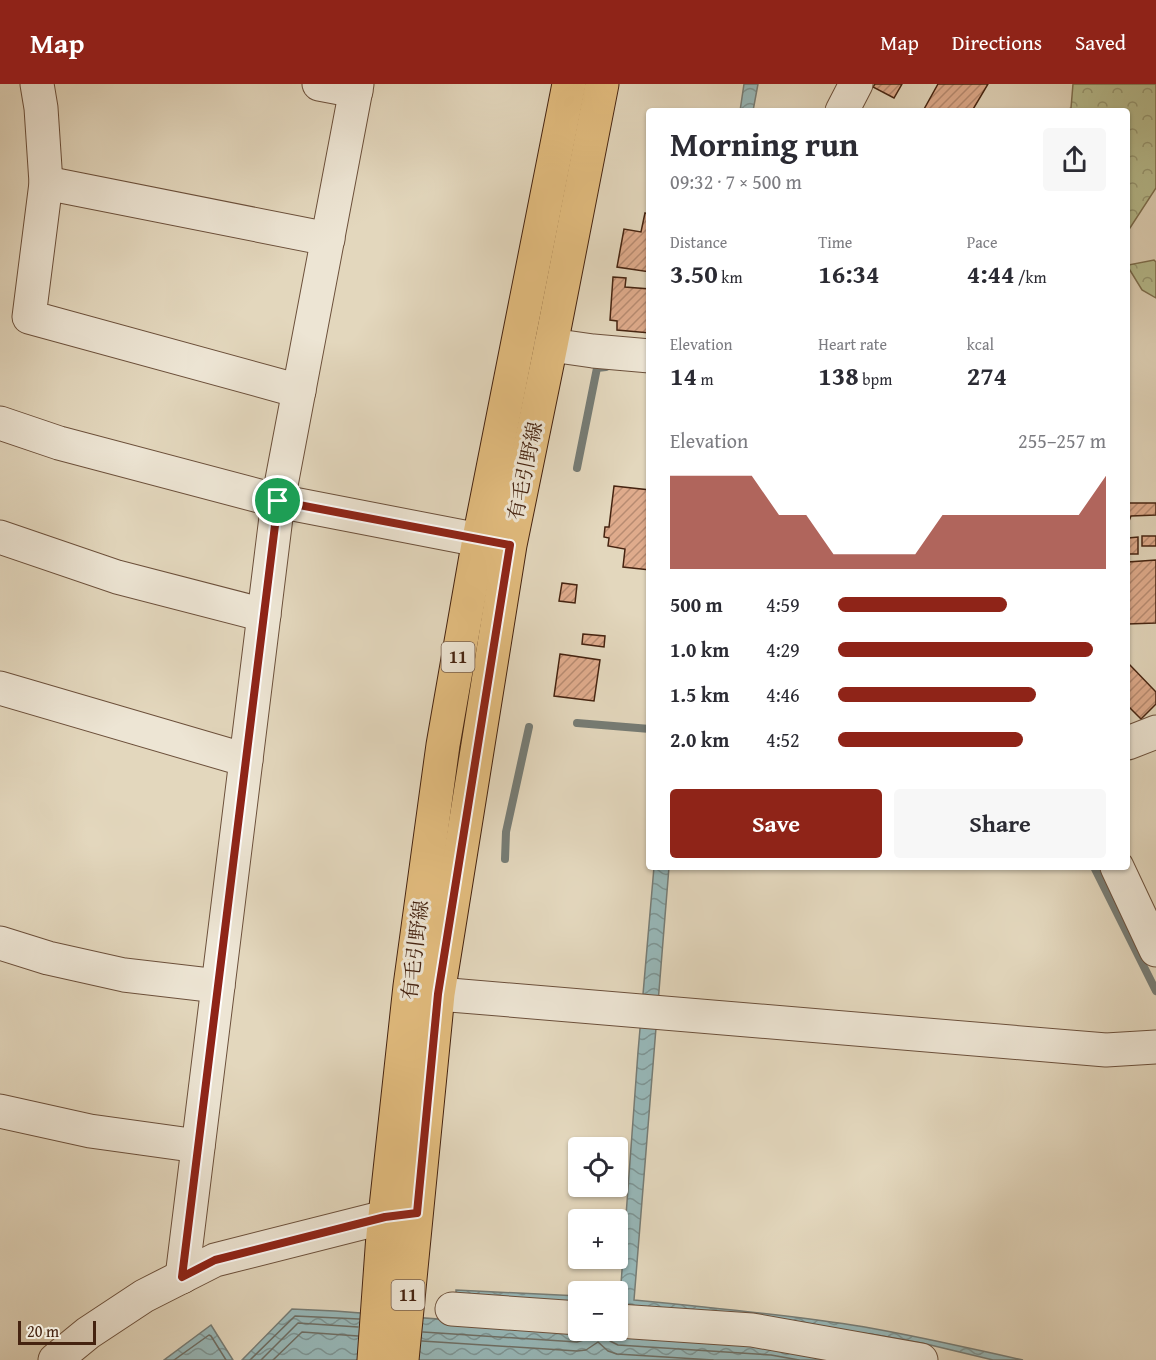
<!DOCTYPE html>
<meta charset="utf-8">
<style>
:root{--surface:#fff;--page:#f7f7f7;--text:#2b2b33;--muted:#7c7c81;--accent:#8f2418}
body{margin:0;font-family:"Gentium Book Plus","Noto Serif JP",serif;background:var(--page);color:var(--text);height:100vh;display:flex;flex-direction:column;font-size:22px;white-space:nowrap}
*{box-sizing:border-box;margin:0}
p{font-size:20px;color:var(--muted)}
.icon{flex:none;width:33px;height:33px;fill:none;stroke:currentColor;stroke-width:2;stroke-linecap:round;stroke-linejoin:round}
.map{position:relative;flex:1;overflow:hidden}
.drawer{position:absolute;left:646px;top:24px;width:484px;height:762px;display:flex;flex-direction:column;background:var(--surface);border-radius:6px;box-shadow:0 2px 4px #0004}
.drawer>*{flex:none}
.fabs{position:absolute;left:568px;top:1053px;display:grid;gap:12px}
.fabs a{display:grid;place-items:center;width:60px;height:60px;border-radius:6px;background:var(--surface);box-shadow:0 2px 4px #0004;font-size:30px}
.scale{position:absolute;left:18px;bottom:15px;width:78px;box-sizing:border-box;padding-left:6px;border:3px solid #452310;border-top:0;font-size:16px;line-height:21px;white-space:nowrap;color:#452310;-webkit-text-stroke:4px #ede5d4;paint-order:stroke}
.pin{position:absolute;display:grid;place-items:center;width:51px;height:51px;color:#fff;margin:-26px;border:3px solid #fff;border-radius:50%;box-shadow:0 2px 6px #0007}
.round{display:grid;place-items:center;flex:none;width:63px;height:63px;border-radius:6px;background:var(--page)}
.overview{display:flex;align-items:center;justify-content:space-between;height:102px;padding:0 24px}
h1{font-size:33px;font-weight:800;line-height:45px}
.figures{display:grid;grid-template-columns:repeat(3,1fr);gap:9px;height:102px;padding:6px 24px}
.figures div{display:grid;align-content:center}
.figures b{font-size:26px;font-weight:800}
.figures small{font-size:16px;font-weight:400}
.figures p{font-size:16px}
.chart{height:168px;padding:12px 24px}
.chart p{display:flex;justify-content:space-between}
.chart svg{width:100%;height:108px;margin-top:6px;fill:var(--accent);opacity:.7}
.primary-button{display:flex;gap:12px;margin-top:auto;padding:12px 24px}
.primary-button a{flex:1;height:69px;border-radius:6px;background:var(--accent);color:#fff;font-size:24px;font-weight:800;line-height:69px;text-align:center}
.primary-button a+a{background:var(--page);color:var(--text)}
ul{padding:0 24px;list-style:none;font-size:20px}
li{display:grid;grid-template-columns:96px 72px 1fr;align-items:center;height:45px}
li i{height:15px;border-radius:8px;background:var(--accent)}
header{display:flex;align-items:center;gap:36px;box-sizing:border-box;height:84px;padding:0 30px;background:var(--accent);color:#fff}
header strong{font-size:28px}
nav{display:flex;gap:33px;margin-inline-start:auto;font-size:21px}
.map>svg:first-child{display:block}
</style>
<header>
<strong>Map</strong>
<nav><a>Map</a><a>Directions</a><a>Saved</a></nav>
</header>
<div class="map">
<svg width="1156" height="1276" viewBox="0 0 1156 1276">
<defs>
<pattern id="forest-crowns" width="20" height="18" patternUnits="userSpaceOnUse" patternTransform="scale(1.5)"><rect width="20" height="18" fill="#b7bd8f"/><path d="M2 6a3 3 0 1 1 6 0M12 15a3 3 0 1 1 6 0" fill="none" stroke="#979973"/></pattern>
<pattern id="water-waves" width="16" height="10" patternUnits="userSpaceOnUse" patternTransform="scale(1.5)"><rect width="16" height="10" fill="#97b8b9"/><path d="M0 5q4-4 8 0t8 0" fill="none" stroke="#7d9595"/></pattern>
<pattern id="building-hatch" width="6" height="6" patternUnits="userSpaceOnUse" patternTransform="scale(1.5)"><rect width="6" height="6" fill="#dfab8c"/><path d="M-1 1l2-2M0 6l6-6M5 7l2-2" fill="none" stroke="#b78b71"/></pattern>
</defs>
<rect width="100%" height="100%" fill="#e3d7bd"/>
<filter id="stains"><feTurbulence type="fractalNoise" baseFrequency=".00333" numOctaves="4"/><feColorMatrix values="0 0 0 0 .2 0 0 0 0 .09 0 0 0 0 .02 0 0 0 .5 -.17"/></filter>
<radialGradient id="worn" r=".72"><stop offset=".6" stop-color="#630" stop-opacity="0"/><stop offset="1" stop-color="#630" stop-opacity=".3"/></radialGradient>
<!-- forest -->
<g fill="url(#forest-crowns)" stroke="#7e7050" stroke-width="1.5">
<polygon points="1073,0 1156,0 1156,104 1128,147 1128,27 1065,27 1071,24"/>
<polygon points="1154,176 1156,178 1156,214 1142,206 1128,183 1128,181"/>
</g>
<!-- water -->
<g fill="url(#water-waves)" stroke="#767c75" stroke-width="1.5">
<polygon points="744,0 758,0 753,27 740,27"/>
<path d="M654,783h15l-35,433c73,7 146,14 218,25 58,9 115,23 171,35h-30l-71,-17 -45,-8 -177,-24 170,49h-628l50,-51 43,2 244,19h28l11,-25 3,-21 17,-232z"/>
<polygon points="456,1206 579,1212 579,1219 456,1213"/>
<polygon points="211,1241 233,1276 164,1276"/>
</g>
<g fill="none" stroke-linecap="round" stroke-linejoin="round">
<!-- shore -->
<g stroke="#6e6e64" stroke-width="1.5">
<polyline points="423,1248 577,1258 587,1255 592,1246"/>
<polyline points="605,1248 610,1257 618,1261 771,1271 799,1276"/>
<polyline points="422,1257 577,1267 586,1266 598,1258 608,1267 617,1270 713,1276"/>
<polyline points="174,1276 209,1251 211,1252 226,1276"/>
<polyline points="250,1276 295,1232 359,1235"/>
<polyline points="261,1276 298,1239 358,1243"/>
<polyline points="273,1276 302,1248 358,1252"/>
</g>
<!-- stream -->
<g stroke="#767c75" stroke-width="8">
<polyline points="577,384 597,284 606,283"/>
<polyline points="577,639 650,645"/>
<polyline points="505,775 506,748 529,643"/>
<polyline points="1094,783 1156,907"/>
</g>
</g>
<!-- building -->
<g fill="url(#building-hatch)" stroke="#452310" stroke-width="1.5">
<polygon points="875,0 902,0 894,14 873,3"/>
<polygon points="938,0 988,0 972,27 923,27"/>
<polygon points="645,129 650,130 650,188 617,183 624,145 641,148"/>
<polygon points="613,193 626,194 625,203 650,205 650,249 617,246 617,237 610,236"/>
<polygon points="614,402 650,406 650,486 623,483 625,465 608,462 609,454 604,453 605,443 609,443"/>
<polygon points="1128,419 1156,419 1156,431 1131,432 1129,437 1128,437"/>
<rect x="1142" y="452" width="14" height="10"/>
<polygon points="1138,453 1138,470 1128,470 1128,454"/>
<polygon points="1156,476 1156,539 1128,540 1128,478"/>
<polygon points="562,499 577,501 575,519 559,517"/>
<polygon points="583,550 605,552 604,563 582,560"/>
<polygon points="560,570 600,576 594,617 554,612"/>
<polygon points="1128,579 1156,608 1156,620 1141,635 1128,622"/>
</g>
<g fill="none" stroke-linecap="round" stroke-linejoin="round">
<defs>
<g id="minor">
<polyline points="37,0 41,24 46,99 29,233 299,307"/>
<polyline points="319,0 356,7"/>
<polyline points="842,27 856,0"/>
<polyline points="46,99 328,155"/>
<polyline points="551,261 593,267 650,272"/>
<polyline points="0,339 59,359 278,417 505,461"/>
<polyline points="0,453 117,493 264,531"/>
<polyline points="0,604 246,676"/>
<polyline points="1128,659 1156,648"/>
<polyline points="1117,783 1156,866"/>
<polyline points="0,859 48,874 124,891 218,902"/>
<polyline points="438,910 1106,966 1156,963"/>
<polyline points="0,1027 90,1047 198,1062"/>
<polyline points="182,1193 278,417 357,0"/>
<polyline points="452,1225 579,1234"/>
<polyline points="618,1237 752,1246 921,1276"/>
<polyline points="55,1276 88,1249 144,1212 215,1176 385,1133 412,1130"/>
</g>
<g id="major">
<polyline points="374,1276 383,1151 410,902 443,661 479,455 569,0"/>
<polyline points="402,1276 438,910 510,461 551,261 602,0"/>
</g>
</defs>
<!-- minor casing -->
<use href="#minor" stroke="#6c503b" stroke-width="35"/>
<!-- major casing -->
<use href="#major" stroke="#452310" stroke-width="35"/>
<!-- minor -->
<use href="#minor" stroke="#ede5d4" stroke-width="33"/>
<!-- major -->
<use href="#major" stroke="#e2bc7e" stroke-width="33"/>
</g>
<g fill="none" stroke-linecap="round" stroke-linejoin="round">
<defs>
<polygon id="route" points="278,417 510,461 438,910 417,1129 385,1133 215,1176 182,1193"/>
</defs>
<!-- route casing -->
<use href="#route" stroke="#fff" stroke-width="12"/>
<!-- route -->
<use href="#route" stroke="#8f2418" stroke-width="8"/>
</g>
<g text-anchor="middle" stroke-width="6" stroke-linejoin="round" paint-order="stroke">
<!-- shield labels -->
<g fill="#ede5d4" stroke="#775d4b" stroke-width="1.5">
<rect x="441.5" y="558" width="33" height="30" rx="4.5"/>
<rect x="391.5" y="1196" width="33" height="30" rx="4.5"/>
</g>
<g font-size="18" font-weight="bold" fill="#452310">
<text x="458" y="579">11</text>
<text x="408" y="1217">11</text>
</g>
<!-- street labels -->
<g font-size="20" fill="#452310" stroke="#ede5d4">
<text transform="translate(525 387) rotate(-78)" y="7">有毛引野線</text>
<text transform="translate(415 866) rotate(-83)" y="7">有毛引野線</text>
</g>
</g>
<rect width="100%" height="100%" filter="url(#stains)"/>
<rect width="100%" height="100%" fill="url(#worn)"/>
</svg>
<div class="fabs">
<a><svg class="icon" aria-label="locate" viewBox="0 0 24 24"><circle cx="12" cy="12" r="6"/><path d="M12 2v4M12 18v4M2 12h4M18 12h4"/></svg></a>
<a>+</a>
<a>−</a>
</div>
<div class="scale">20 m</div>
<div class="pin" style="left:278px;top:417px;background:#1e9e55"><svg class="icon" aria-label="arrive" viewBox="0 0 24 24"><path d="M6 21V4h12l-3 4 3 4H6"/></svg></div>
<section class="drawer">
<div class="overview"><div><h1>Morning run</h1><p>09:32 · 7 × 500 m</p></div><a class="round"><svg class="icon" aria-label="share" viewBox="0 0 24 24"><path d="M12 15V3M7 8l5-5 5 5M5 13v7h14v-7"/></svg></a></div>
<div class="figures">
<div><p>Distance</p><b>3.50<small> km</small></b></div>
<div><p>Time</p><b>16:34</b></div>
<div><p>Pace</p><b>4:44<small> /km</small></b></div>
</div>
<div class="figures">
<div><p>Elevation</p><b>14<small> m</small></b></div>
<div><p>Heart rate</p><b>138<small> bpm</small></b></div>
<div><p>kcal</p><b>274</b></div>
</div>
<div class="chart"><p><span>Elevation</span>255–257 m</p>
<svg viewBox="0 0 160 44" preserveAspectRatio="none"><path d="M0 44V6L10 6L20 6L30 6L40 22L50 22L60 38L70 38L80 38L90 38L100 22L110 22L120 22L130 22L140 22L150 22L160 6V44z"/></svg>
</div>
<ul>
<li><b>500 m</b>4:59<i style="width:63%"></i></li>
<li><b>1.0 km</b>4:29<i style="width:95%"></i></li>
<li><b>1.5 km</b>4:46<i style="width:74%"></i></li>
<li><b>2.0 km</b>4:52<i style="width:69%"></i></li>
</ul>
<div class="primary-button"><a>Save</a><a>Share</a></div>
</section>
</div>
